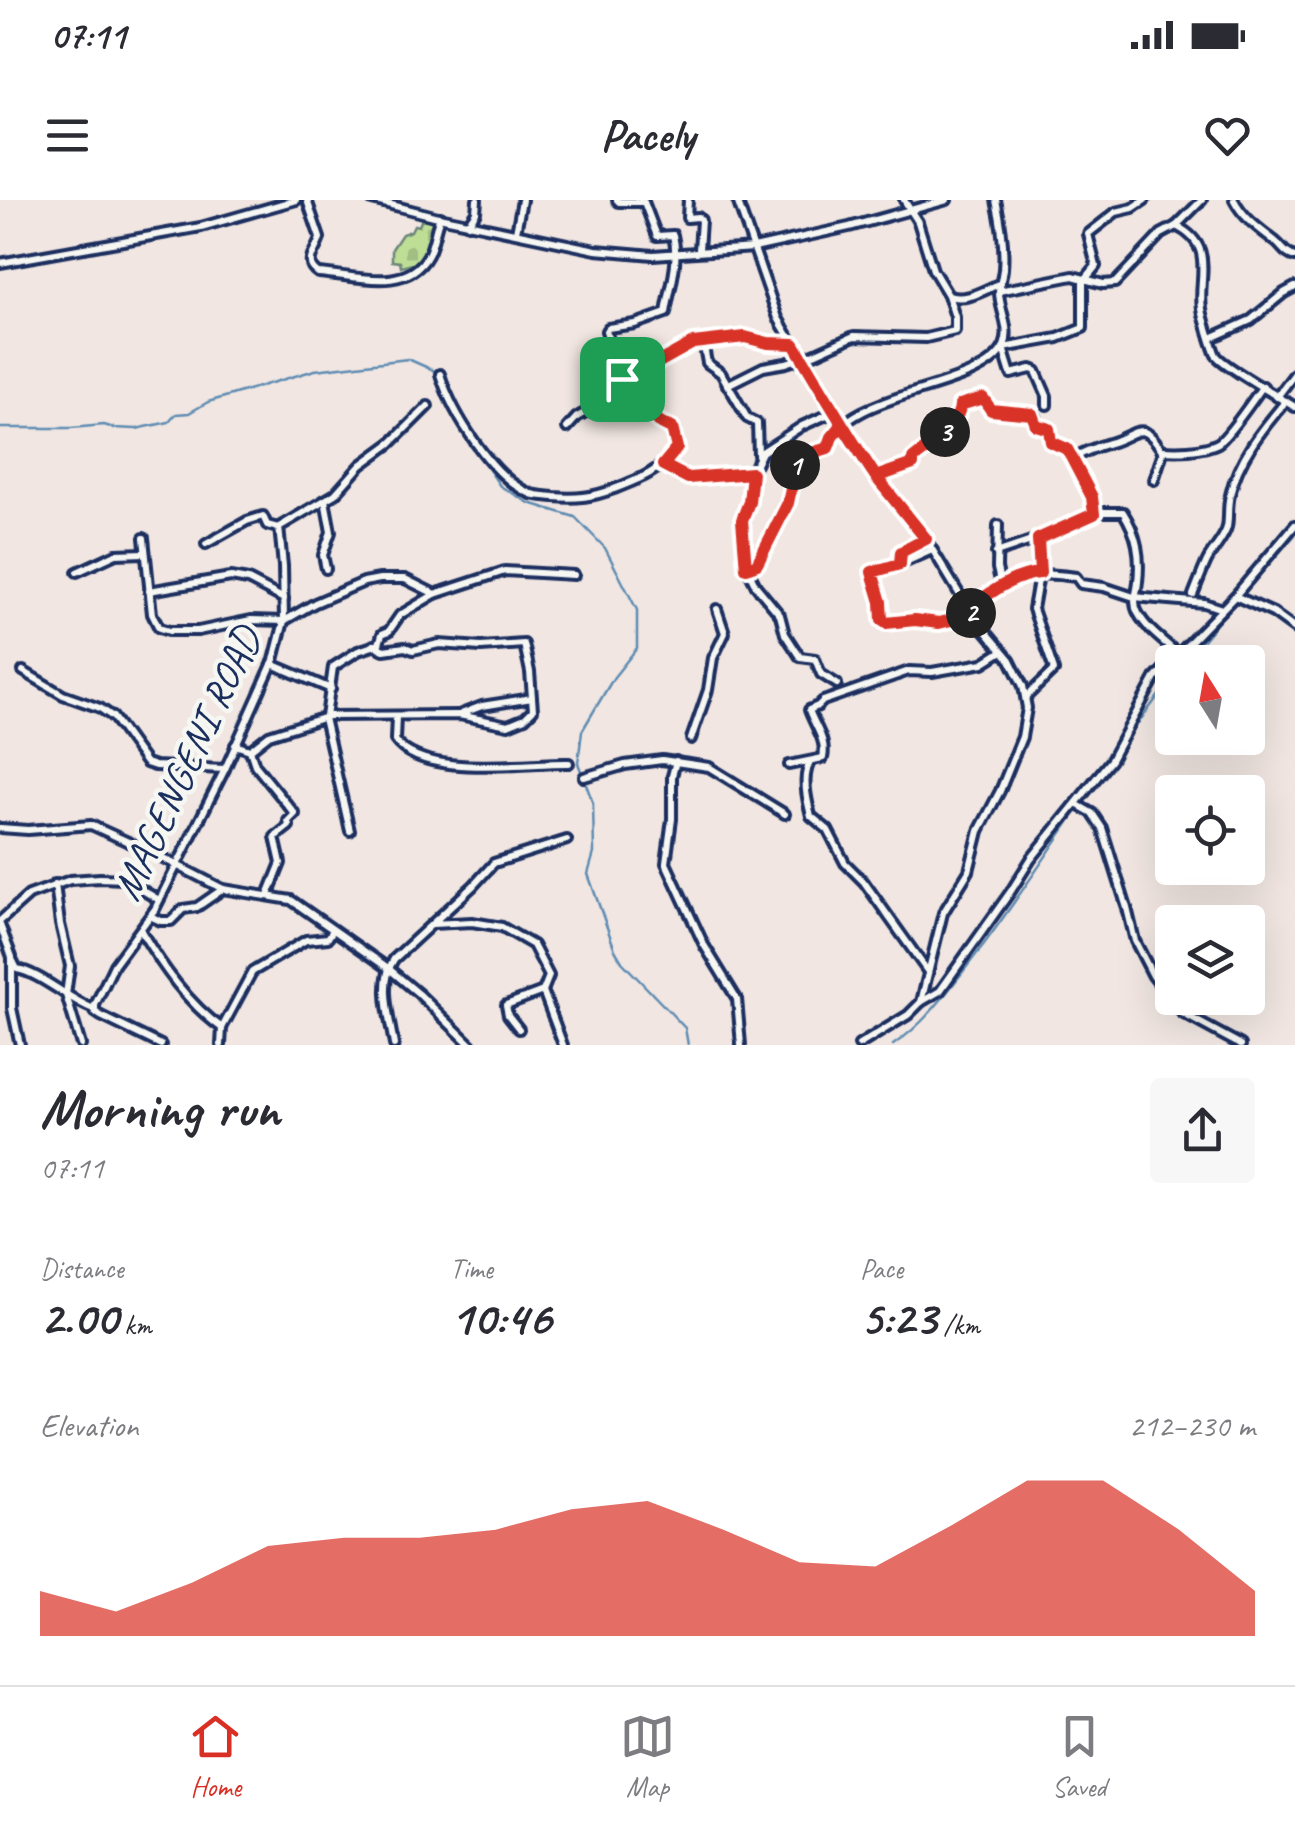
<!DOCTYPE html>
<meta charset="utf-8">
<style>
:root{--surface:#fff;--page:#f7f7f7;--text:#2b2b33;--muted:#7c7c81;--line:#e1e1e2;--accent:#d93025}
body{margin:0;font-family:Caveat,sans-serif;background:var(--page);color:var(--text);height:100vh;display:flex;flex-direction:column;font-size:38px;white-space:nowrap}
*{box-sizing:border-box;margin:0}
p{font-size:32px;color:var(--muted)}
.icon{flex:none;width:55px;height:55px;fill:none;stroke:currentColor;stroke-width:2;stroke-linecap:round;stroke-linejoin:round}
.map{position:relative;height:845px;overflow:hidden}
.sheet{display:flex;flex-direction:column;background:var(--surface);flex:1}
.sheet>*{flex:none}
.needle{width:65px;rotate:349deg}
.tools{position:absolute;left:1155px;top:445px;display:grid;gap:20px}
.tools a{display:grid;place-items:center;width:110px;height:110px;border-radius:10px;background:var(--surface);box-shadow:0 10px 40px #0002;font-size:50px}
.pin{position:absolute;display:grid;place-items:center;width:85px;height:85px;color:#fff;margin:-42px;border-radius:20px;box-shadow:0 5px 15px #0006}
.km{position:absolute;width:50px;height:50px;margin:-25px;border-radius:50%;background:#222;color:#fff;font-size:28px;line-height:50px;text-align:center}
.round{display:grid;place-items:center;flex:none;width:105px;height:105px;border-radius:10px;background:var(--page)}
.headline{display:flex;align-items:center;justify-content:space-between;height:170px;padding:0 40px}
h1{font-size:55px;font-weight:700;line-height:75px}
.figures{display:grid;grid-template-columns:repeat(3,1fr);gap:15px;height:170px;padding:10px 40px}
.figures div{display:grid;align-content:center}
.figures b{font-size:50px;font-weight:700}
.figures small{font-size:28px;font-weight:400}
.figures p{font-size:28px}
.chart{height:280px;padding:20px 40px}
.chart p{display:flex;justify-content:space-between}
.chart svg{width:100%;height:180px;margin-top:10px;fill:var(--accent);opacity:.7}
.status{display:flex;justify-content:space-between;align-items:center;height:70px;padding:0 50px;background:var(--surface);direction:ltr}
.status svg{height:28px;fill:currentColor}
header{display:flex;justify-content:space-between;align-items:center;height:130px;padding:0 40px;background:var(--surface);font-size:45px;font-weight:700}
.dock{display:flex;justify-content:space-around;align-items:center;height:140px;border-top:2px solid var(--line);background:var(--surface);font-size:28px;color:var(--muted)}
.dock a{display:grid;justify-items:center;gap:5px}
.dock .current{color:var(--accent)}
.map>svg:first-child{display:block}
</style>
<div class="status"><b>07:11</b><svg viewBox="0 0 49 12"><path d="M0 12V9h3v3zM5 12V6h3v6zM10 12V3h3v9zM15 12V0h3v12zM26 1h20v11H26zM47 4h2v5h-2z"/></svg></div>
<header><svg class="icon" aria-label="menu" viewBox="0 0 24 24"><path d="M4 6h16M4 12h16M4 18h16"/></svg>Pacely<svg class="icon" aria-label="heart" viewBox="0 0 24 24"><path d="M12 20l-8-8c-3-5 5-10 8-4 3-6 11-1 8 4z"/></svg></header>
<div class="map">
<svg width="1295" height="845" viewBox="0 0 1295 845">
<defs>
<pattern id="cemetery-stones" width="16" height="16" patternUnits="userSpaceOnUse" patternTransform="scale(2.5)"><rect width="16" height="16" fill="#bedd95"/><path d="M2 7V4a2 2 0 0 1 4 0v3zM10 15v-3a2 2 0 0 1 4 0v3z" fill="#a3be83"/></pattern>
</defs>
<rect width="100%" height="100%" fill="#f1e6e1"/>
<filter id="ink" filterUnits="userSpaceOnUse"><feTurbulence type="fractalNoise" baseFrequency=".01" numOctaves="2"/><feDisplacementMap in="SourceGraphic" scale="20" xChannelSelector="R" yChannelSelector="G"/><feConvolveMatrix kernelMatrix="1 2 1 2 8 2 1 2 1" color-interpolation-filters="sRGB"/></filter>
<g filter="url(#ink)">
<!-- cemetery -->
<path fill="url(#cemetery-stones)" stroke="#6c867a" stroke-width="2.5" d="M423,16l10,6c4,16 -4,30 -14,42l-3,-1 -15,4 -1,-5 -8,-1v-12l10,-15 9,-3 3,-6 5,1z"/>
<g fill="none" stroke-linecap="round" stroke-linejoin="round">
<!-- stream -->
<g stroke="#5f8cb3" stroke-width="2.5">
<polyline points="453,212 462,230 500,286 529,303 575,317 605,348 637,410 637,448 614,477 582,531 578,563 593,603 594,653 588,674 615,750 622,762 685,828 688,845"/>
<polyline points="0,228 71,228 104,225 114,228 136,229 169,222 176,214 189,213 208,202 315,170 408,159 435,171 440,182"/>
<polyline points="1185,462 1212,429 1295,335"/>
<polyline points="1123,543 1172,478"/>
<path d="M893,845c33,-22 55,-54 79,-85 43,-56 81,-115 121,-173"/>
</g>
<defs>
<g id="minor">
<path d="M307,0l13,38c-3,13 -18,24 -2,35 35,2 89,21 110,-18 6,-11 7,-26 12,-38"/>
<polyline points="372,0 434,16 596,50 653,55 754,48 849,27 947,0"/>
<polyline points="688,0 687,18 698,17 701,20 699,50"/>
<polyline points="737,0 778,118 812,176 876,277 926,339 972,415 1010,460 1023,486 1027,508 1022,537 1000,591 979,631 969,671 943,713 921,802"/>
<path d="M1234,0c10,19 26,29 42,42 8,7 9,12 19,15"/>
<polyline points="468,24 476,12 477,0"/>
<polyline points="1176,26 1202,0"/>
<polyline points="516,32 522,0"/>
<polyline points="0,63 201,27 296,0"/>
<path d="M999,91l74,-15 30,8 12,-1 46,-49 15,-8c41,20 21,52 26,83 1,7 11,40 14,46 7,11 65,43 79,52"/>
<path d="M949,96c18,6 35,-6 52,-13"/>
<polyline points="1211,138 1251,120 1284,93 1295,87"/>
<polyline points="703,142 707,163 721,173 747,218 757,223 758,255"/>
<path d="M440,174c12,39 52,104 91,120 7,2 16,2 23,3 23,2 39,0 60,-8 26,-10 47,-18 63,-41l-5,-20 -11,-4 -21,-19 -6,-17 -12,-9 -16,-48 2,-3 27,-4 31,-11c4,-27 14,-50 7,-78l-16,1 -13,-34h-25l-2,-2"/>
<polyline points="727,185 763,167 786,163 814,154 854,136 926,138 955,131 955,117 948,95 933,70 918,22 904,0"/>
<polyline points="1277,197 1295,173"/>
<polyline points="1047,205 1047,196 1036,171 1031,169 1011,174 1003,148 1058,138 1083,128 1083,82 1096,66 1088,34 1116,12 1133,8 1145,0"/>
<polyline points="567,228 577,217 609,199 613,184 659,163 693,143 745,137 768,143 793,145"/>
<path d="M1162,250c17,1 40,1 56,-7 10,-6 36,-45 45,-57"/>
<path d="M1071,259c13,-7 24,-12 38,-16 29,-8 32,-26 54,9l-9,28"/>
<polyline points="663,265 689,278 752,273 762,252 802,226 833,212"/>
<polyline points="752,273 749,301 742,320 747,368 756,386 780,415 785,434 800,457 815,459 821,474 837,484"/>
<path d="M876,277l37,-14v-4c15,-12 47,-35 47,-54l22,-7 4,2 5,10 41,4 3,2 2,9 12,4 2,13 16,7 26,49 1,16"/>
<polyline points="325,300 331,332 323,355 326,369"/>
<polyline points="998,325 997,368 1001,386"/>
<polyline points="144,338 152,414 159,428 169,431 198,431 251,420 284,421 315,403 364,382 380,379 405,379 435,394 505,371 574,375"/>
<polyline points="926,339 901,352 900,364 872,372 881,403 883,421 889,423 915,419 939,423 972,415"/>
<polyline points="206,344 247,321 263,316 267,325 278,328"/>
<path d="M996,353l47,-16 57,-25h23c14,22 18,43 15,70 -1,12 -6,20 0,31 8,16 27,29 40,41"/>
<polyline points="901,364 932,350"/>
<path d="M747,368l10,-4c11,-22 23,-43 33,-65 4,-12 0,-30 9,-39 7,-8 20,-8 29,-12 15,-59 153,-55 176,-102 8,-17 -5,-36 -5,-54 1,-7 3,-15 4,-23 2,-23 -2,-47 -7,-69"/>
<polyline points="77,372 116,354 144,353"/>
<polyline points="149,391 231,377 248,380 284,399"/>
<path d="M1193,395c2,-5 12,-31 15,-36 5,-9 17,-22 19,-32 2,-10 0,-21 3,-32 8,-36 32,-66 56,-94"/>
<polyline points="1235,396 1273,413 1295,429"/>
<path d="M969,409c43,-31 52,-40 107,-32l5,7 23,3 30,10 70,6 18,6"/>
<polyline points="272,464 331,489"/>
<polyline points="23,471 63,495 100,508 113,517 146,563 155,566 225,569"/>
<polyline points="1026,497 1054,470 1033,409 1041,363 1038,339"/>
<polyline points="461,514 482,506 532,498"/>
<polyline points="327,516 459,515 508,525 525,518 533,510 530,472 524,444 481,447 439,444 413,450 405,447 384,450 374,445"/>
<path d="M396,516l-1,24c27,39 131,22 174,23"/>
<polyline points="324,518 350,631"/>
<polyline points="691,539 708,490 713,458 725,433 717,409"/>
<polyline points="235,545 250,550 269,535 326,517 333,467 358,451 379,444 382,434 389,431 400,415 435,394"/>
<polyline points="250,550 255,565 295,614 288,621 289,626 275,637 281,663 268,695"/>
<polyline points="676,561 672,576 672,619 666,663 704,745 737,799 741,845"/>
<path d="M809,564c-7,16 -2,35 2,52l17,14 17,33 19,19 64,90"/>
<path d="M789,565l34,-7c4,-18 -8,-31 -14,-48l9,-4 5,-5 86,-30 23,1 51,-9 19,-12"/>
<polyline points="584,577 625,565 662,560 709,567 785,614"/>
<polyline points="1076,604 1092,613 1102,628 1127,708 1135,741 1153,776 1182,813 1241,845"/>
<polyline points="0,628 28,630 91,625 159,656 223,689 291,700 388,768 419,794 471,845"/>
<polyline points="55,684 60,724 70,766 66,795 81,845"/>
<polyline points="152,717 161,721 171,721 183,709 197,707 223,689"/>
<polyline points="0,721 29,695 70,680 100,678 124,679 159,700"/>
<polyline points="432,724 472,722 502,727 533,745 549,776 543,791"/>
<polyline points="0,725 12,757 12,808 20,845"/>
<path d="M141,731c21,35 47,73 81,97"/>
<path d="M12,759l5,10c23,4 52,31 77,40"/>
<polyline points="543,791 563,845"/>
<polyline points="519,829 508,815 506,805 543,791"/>
<polyline points="161,845 101,816 95,812 95,805 114,765 155,709 225,569 274,460 284,421 283,366 279,327 335,294 361,265 391,243 428,206"/>
<polyline points="221,845 222,828 252,772 306,740 328,738 333,730"/>
<path d="M394,845c-4,-26 -16,-62 0,-86l79,-73 21,-23 73,-23"/>
<polyline points="859,845 908,815 921,802 940,791 1011,691 1031,659 1111,560 1155,478 1235,396 1295,325"/>
</g>
</defs>
<!-- minor casing -->
<use href="#minor" stroke="#1b2f5e" stroke-width="14"/>
<!-- minor -->
<use href="#minor" stroke="#f6f6f2" stroke-width="6"/>
</g>
</g>
<g fill="none" stroke-linecap="round" stroke-linejoin="round" filter="url(#ink)">
<defs>
<path id="route" d="M622,179c10,8 11,11 16,21 6,13 23,24 34,28l5,20 -14,17 25,13 64,-5 -3,29 -7,18 4,48 11,-4 31,-61 9,-42 11,-7 20,-6 4,-11 10,-12 34,52 50,62 -25,13 -1,12 -28,8 9,30 1,18 4,3 29,-3 24,3 33,-8 -4,-6c22,-16 45,-34 72,-36l-2,-34 56,-25 -2,-17 -25,-48 -16,-7 -2,-13 -13,-4 -4,-11 -41,-4 -8,-12 -23,7c0,19 -32,43 -47,54v5l-37,13c-29,-43 -55,-88 -82,-133l-26,-1 -23,-6 -52,6 -34,19 -37,17"/>
</defs>
<!-- route casing -->
<use href="#route" stroke="#fff" stroke-width="20"/>
<!-- route -->
<use href="#route" stroke="#d93025" stroke-width="12"/>
</g>
<g text-anchor="middle" stroke-width="9" stroke-linejoin="round" paint-order="stroke">
<!-- street labels -->
<g font-size="42" fill="#1b2f5e" stroke="#f6f6f2">
<text transform="translate(185 563) rotate(-65)" y="15">MAGENGENI ROAD</text>
</g>
</g>
</svg>
<div class="tools">
<a><svg class="needle" viewBox="-14 -14 28 28"><path d="M0-13l5 13h-10z" fill="#e53935"/><path d="M0 13l5-13h-10z" fill="#7c7c81"/></svg></a>
<a><svg class="icon" aria-label="locate" viewBox="0 0 24 24"><circle cx="12" cy="12" r="6"/><path d="M12 2v4M12 18v4M2 12h4M18 12h4"/></svg></a>
<a><svg class="icon" aria-label="layers" viewBox="0 0 24 24"><path d="M12 4l9 5-9 5-9-5zM3 14l9 5 9-5"/></svg></a>
</div>
<div class="pin" style="left:622px;top:179px;background:#1e9e55"><svg class="icon" aria-label="arrive" viewBox="0 0 24 24"><path d="M6 21V4h12l-3 4 3 4H6"/></svg></div>
<b class="km" style="left:795px;top:265px">1</b>
<b class="km" style="left:971px;top:413px">2</b>
<b class="km" style="left:945px;top:232px">3</b>
</div>
<section class="sheet">
<div class="headline"><div><h1>Morning run</h1><p>07:11</p></div><a class="round"><svg class="icon" aria-label="share" viewBox="0 0 24 24"><path d="M12 15V3M7 8l5-5 5 5M5 13v7h14v-7"/></svg></a></div>
<div class="figures">
<div><p>Distance</p><b>2.00<small> km</small></b></div>
<div><p>Time</p><b>10:46</b></div>
<div><p>Pace</p><b>5:23<small> /km</small></b></div>
</div>
<div class="chart"><p><span>Elevation</span>212–230 m</p>
<svg viewBox="0 0 160 44" preserveAspectRatio="none"><path d="M0 44V33L10 38L20 31L30 22L40 20L50 20L60 18L70 13L80 11L90 18L100 26L110 27L120 17L130 6L140 6L150 18L160 33V44z"/></svg>
</div>
</section>
<nav class="dock">
<a class="current"><svg class="icon" aria-label="home" viewBox="0 0 24 24"><path d="M3 11l9-7 9 7M6 9v11h12V9"/></svg>Home</a>
<a><svg class="icon" aria-label="map" viewBox="0 0 24 24"><path d="M3 6l6-2 6 2 6-2v14l-6 2-6-2-6 2zM9 4v14M15 6v14"/></svg>Map</a>
<a><svg class="icon" aria-label="saved" viewBox="0 0 24 24"><path d="M7 4h10v16l-5-4-5 4z"/></svg>Saved</a>
</nav>
